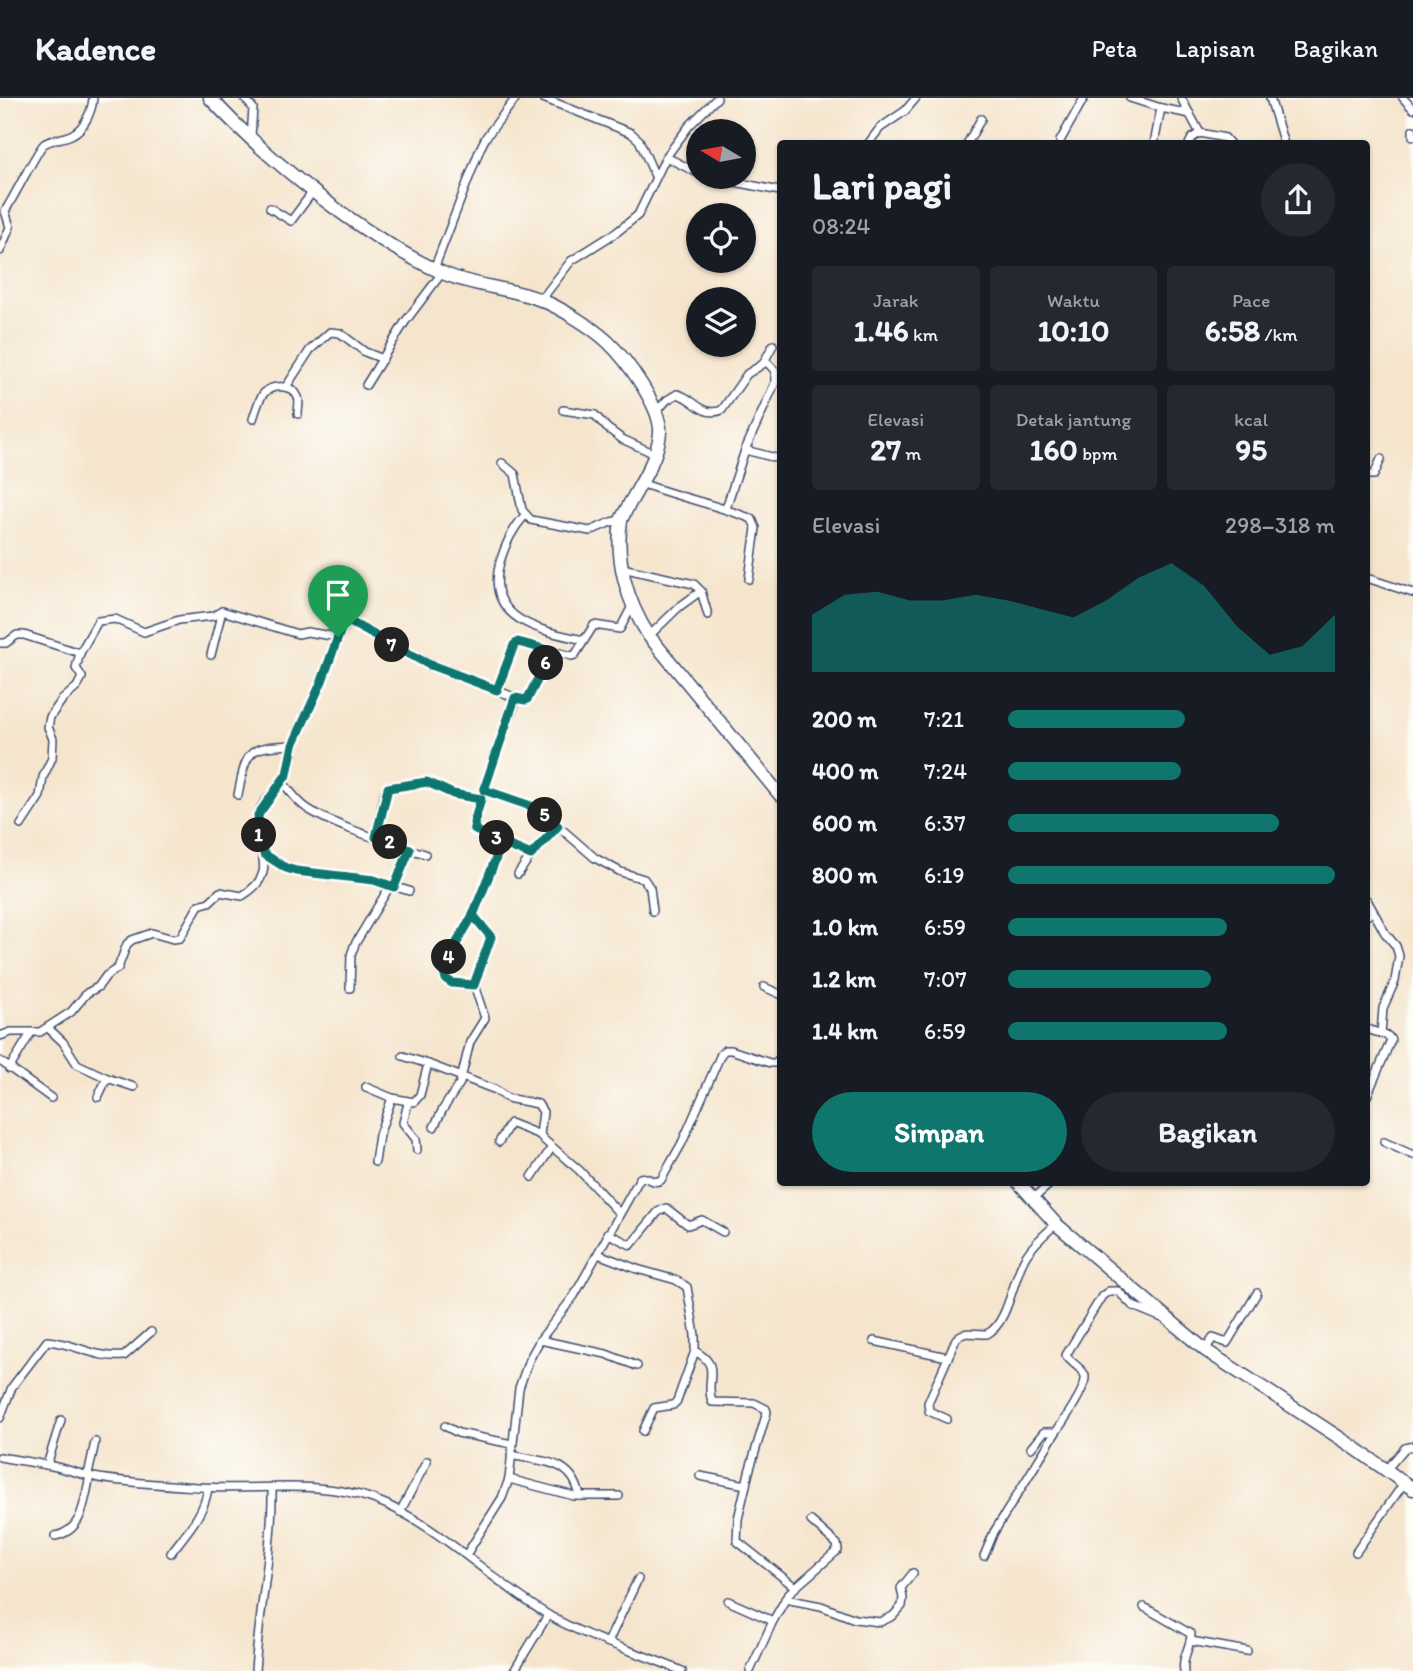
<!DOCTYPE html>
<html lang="id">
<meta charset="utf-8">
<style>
:root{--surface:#171b24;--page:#242831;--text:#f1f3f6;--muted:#9ea1a6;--line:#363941;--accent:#0f766e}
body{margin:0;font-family:Itim,sans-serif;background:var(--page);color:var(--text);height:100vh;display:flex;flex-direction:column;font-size:26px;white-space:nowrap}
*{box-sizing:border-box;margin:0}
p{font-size:23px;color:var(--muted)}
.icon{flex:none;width:38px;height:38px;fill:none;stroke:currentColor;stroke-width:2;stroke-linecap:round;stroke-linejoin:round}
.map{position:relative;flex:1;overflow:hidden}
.panel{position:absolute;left:777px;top:42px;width:593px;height:1046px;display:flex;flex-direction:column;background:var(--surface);border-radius:7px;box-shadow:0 2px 5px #0004}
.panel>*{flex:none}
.needle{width:46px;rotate:280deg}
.fabs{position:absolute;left:686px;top:21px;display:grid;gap:14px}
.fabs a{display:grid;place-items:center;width:70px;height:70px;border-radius:50%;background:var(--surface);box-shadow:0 2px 5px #0004;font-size:35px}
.pin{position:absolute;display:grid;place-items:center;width:60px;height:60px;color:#fff;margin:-72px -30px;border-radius:50% 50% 50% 0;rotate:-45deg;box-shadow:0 0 7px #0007}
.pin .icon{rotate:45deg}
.km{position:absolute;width:35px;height:35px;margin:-18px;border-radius:50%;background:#222;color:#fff;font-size:19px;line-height:35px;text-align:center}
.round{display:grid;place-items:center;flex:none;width:74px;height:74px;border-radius:37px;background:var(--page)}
.overview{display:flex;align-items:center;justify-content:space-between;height:119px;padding:0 35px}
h1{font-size:38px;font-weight:700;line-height:52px}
.metrics{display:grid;grid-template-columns:repeat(3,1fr);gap:10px;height:119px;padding:7px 35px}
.metrics div{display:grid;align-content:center;border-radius:7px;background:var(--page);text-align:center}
.metrics b{font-size:30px;font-weight:700}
.metrics small{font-size:19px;font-weight:400}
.metrics p{font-size:19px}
.chart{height:196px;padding:14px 35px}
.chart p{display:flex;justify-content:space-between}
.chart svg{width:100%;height:126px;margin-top:7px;fill:var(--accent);opacity:.7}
.primary-button{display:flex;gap:14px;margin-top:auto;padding:14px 35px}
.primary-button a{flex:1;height:80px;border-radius:42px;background:var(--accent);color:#fff;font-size:28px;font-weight:700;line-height:80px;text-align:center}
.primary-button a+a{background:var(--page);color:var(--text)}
ul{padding:0 35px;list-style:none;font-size:23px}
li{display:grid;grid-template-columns:112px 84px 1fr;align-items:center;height:52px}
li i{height:18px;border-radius:9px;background:var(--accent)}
header{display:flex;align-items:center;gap:42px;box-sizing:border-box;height:98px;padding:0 35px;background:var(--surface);border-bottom:2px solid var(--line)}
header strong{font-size:33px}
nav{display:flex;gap:38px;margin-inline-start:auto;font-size:24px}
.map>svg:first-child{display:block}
</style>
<header>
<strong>Kadence</strong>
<nav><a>Peta</a><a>Lapisan</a><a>Bagikan</a></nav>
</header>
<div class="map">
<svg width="1413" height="1573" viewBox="0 0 1413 1573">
<rect width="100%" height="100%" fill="#fdfcf7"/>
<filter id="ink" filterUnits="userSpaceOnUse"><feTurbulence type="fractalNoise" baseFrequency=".0143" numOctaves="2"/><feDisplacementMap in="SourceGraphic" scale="14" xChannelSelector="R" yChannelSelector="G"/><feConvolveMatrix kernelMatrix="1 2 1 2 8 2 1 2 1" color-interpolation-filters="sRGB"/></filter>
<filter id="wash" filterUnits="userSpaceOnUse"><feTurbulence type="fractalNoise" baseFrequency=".00686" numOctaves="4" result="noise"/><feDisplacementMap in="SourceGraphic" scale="28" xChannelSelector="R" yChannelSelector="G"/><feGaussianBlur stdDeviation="1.57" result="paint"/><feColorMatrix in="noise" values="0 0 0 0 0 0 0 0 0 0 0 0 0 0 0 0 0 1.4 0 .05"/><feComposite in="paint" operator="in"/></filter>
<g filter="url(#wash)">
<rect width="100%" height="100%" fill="#f5e5cd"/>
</g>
<g filter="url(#ink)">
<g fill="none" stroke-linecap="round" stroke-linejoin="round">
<defs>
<g id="minor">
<polyline points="244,0 253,10 251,39"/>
<polyline points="543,0 631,35 639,42 655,78"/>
<polyline points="1130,0 1161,10 1190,16"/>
<polyline points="1181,0 1200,35"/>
<polyline points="1270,0 1284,46"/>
<polyline points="1403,0 1413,11"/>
<polyline points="1413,32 1413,38"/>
<polyline points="1060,43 1084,0"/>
<polyline points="868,46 880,30 905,13 916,0"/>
<polyline points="967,46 981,21"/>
<polyline points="1154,46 1161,10"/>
<polyline points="1189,46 1192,40 1200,35 1225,40 1230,46"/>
<polyline points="666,59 698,75"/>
<polyline points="709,79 780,93"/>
<polyline points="270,110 291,123 314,92"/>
<path d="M0,153l10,-24 -5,-16c7,-10 34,-64 39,-67 8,-5 18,-5 27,-9 13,-6 21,-23 22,-37"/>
<polyline points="434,171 480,51 486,39 516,0"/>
<polyline points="541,202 571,163 617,134 638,117 666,59 689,28 717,0"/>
<polyline points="366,287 405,224 442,175"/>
<polyline points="286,289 310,252 330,234 340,235 365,254 383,261"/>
<polyline points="563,312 595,317 607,330 622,341 655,356"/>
<path d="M656,314l11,-12 10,-6c18,4 24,24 45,16l25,-36 16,-10 10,-19"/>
<path d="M253,321c3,-8 5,-19 11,-26 9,-9 28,-9 34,4 2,5 0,11 0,17"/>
<polyline points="745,352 780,361"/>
<polyline points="502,365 515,376 522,412 531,422 590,433 611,424 621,422"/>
<polyline points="1367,377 1374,377 1381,361"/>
<path d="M641,385c36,14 74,21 111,36l4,9 -7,51"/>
<polyline points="726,410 745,352 775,285 775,273 765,262"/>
<path d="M525,417c-13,15 -19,28 -25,47 -16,58 41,69 84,78"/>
<polyline points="622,470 694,486 701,493 708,517"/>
<polyline points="1370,481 1413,495"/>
<polyline points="649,538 679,509 701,493"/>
<polyline points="0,545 6,545 17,537 24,537 80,555 98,523 115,521 144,534 179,522 213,518 222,513 291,534 298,536 307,534 338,539"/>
<polyline points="211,557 222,513"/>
<polyline points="515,600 528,600 552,553"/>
<path d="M282,683c7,9 13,18 22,25 26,20 88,37 121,48"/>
<polyline points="484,692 531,708 543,715 595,760 621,774 644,781 650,790 653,813"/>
<path d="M238,697c9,-46 9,-48 55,-50"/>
<polyline points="21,727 40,698 43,679 52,660 53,641 48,629 50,619 62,602 77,589 82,579 76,570 80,555"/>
<polyline points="376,739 384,697 386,692 391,689 427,684 453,696 481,701"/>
<polyline points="500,744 531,757"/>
<polyline points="264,756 286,770 297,773 374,782 409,793"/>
<polyline points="518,776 531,757 558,728"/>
<polyline points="394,789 409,751"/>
<polyline points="1367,802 1373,813 1367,818"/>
<polyline points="1373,813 1385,835 1396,848 1399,858 1395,883 1383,910 1381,936"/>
<path d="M474,887l17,-48 -18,-22 27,-67c0,-15 -15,-12 -25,-18l-1,-7 25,-80 17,-41 -3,-5 -16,-7"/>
<polyline points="764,889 780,896"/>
<polyline points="350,890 351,857 355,846 390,788"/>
<polyline points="48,930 63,944 77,966 107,980 98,999"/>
<polyline points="1367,931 1388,938 1391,942 1367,998"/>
<path d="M0,938l11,-4h29l31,-20 16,-19 11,-6 8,-11 12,-8 9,-24 5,-4 20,-7 21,6 7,-1 19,-33 10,-3 11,-10 22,4c42,-25 9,-49 16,-82 4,-14 21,-25 28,-39 6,-11 5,-24 10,-36 7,-20 18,-39 26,-58 8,-18 13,-37 20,-56l5,-3 8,2 73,40 69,26 17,-45 4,-3 54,14 3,-1 19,-30 26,4 12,-23"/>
<polyline points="403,958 428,966"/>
<polyline points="0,963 51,1000"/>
<polyline points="9,971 31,935"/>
<polyline points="107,980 134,989"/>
<polyline points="366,989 392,1000 414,1004 420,997 428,966 496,992 507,1000 538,1006 543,1014 540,1037 544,1042 579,1072 619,1115"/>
<polyline points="408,1005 403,1025 416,1041 417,1052"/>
<path d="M434,1029l9,-18 17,-26 10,-41 15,-24 -11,-33c-12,-1 -27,1 -32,-12 3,-21 24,-38 31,-58"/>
<polyline points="499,1044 510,1025 540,1037"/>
<polyline points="1384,1044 1413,1057"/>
<polyline points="375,1064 379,1037 392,1000"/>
<polyline points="532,1079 552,1049"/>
<polyline points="1033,1101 1051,1085"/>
<polyline points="607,1135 631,1147 658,1114 666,1110 688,1127 702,1122 723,1134"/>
<polyline points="598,1156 637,1171 676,1182 687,1189 695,1237 695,1253 677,1303 673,1307 654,1310 643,1333"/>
<polyline points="540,1242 606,1256 637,1268"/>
<polyline points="874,1243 947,1259"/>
<polyline points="1205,1252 1213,1240 1227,1245 1257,1195"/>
<path d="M695,1253c28,16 9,27 17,51l42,1 12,6 1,3 -18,60 -11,47 -1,22 58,46"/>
<path d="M0,1320l12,-31 35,-46c28,2 48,18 77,15l27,-24"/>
<path d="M947,1321l-18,-8 -1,-8 28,-64c9,-10 19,-4 31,-5 22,-11 26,-58 39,-78 8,-13 19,-22 30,-32"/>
<polyline points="445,1328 458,1335 512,1346"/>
<path d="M1031,1350l13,-16h12c7,-10 31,-44 29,-56 -2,-8 -15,-13 -19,-21l36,-59 7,-5h9l15,15 29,12"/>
<path d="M511,1357c32,7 61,4 69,41"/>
<path d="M0,1359c16,3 32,5 47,8 18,3 34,10 52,13 33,5 67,7 100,9 58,4 119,-8 174,12 63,23 119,83 177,117 41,24 89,36 132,55"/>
<polyline points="47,1367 61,1322"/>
<polyline points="1386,1372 1405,1350 1413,1348"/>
<polyline points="88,1377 95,1344"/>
<polyline points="700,1378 746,1387"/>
<polyline points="509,1381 574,1398 619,1398"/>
<polyline points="400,1414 427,1363"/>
<path d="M55,1438c29,-5 29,-36 35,-60"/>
<polyline points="1356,1454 1404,1385"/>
<path d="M171,1455c15,-20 34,-40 37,-65"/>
<path d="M466,1457l36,-57 7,-19 10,-91 10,-28 11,-20 34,-44 66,-118c7,-3 13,7 21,2l21,-37 39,-89 4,-4h6l39,13h5l5,-5"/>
<polyline points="984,1458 994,1434 1056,1334"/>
<polyline points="785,1501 821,1508 855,1521 880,1524 893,1518 902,1508 903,1500 901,1490 913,1475"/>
<polyline points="728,1503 773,1523"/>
<path d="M1144,1509l47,27c0,13 -10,24 -7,37"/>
<polyline points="1191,1543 1247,1553"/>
<polyline points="608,1544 638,1481"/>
<path d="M255,1573c4,-61 18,-122 17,-184"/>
<polyline points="514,1573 548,1517"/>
<polyline points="750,1573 773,1523 789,1495 838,1452 837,1446 811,1423"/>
</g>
<g id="primary">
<path d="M210,0c59,63 154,140 233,175 31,14 66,14 98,27 20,8 51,27 67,42 18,17 54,66 52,91 -3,31 -26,59 -39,87 -6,40 6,82 28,116l131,159"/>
<polyline points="1019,1085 1056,1126 1205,1252 1352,1348 1413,1391"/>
</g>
</defs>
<!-- minor casing -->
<use href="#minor" stroke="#3c4a6f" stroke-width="10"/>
<!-- primary casing -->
<use href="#primary" stroke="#3c4a6f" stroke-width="15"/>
<!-- minor -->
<use href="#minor" stroke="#fff" stroke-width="7"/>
<!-- primary -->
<use href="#primary" stroke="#fff" stroke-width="12"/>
</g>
</g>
<g fill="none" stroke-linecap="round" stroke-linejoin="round" filter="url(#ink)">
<defs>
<path id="route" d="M338,539l-16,44 -29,64 -6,29 -29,41 1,18 5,21 22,14 10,3 78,9 20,7 16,-38 -34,-12 12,-49 39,-6 26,12 28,5 -7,24 1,7c10,6 25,3 25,18l-27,67 18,22 -17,48 -22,-2 -6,-4 -4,-11 31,-53 27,-67v-6l31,13 27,-29 -27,-20 -47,-16 31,-92 11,2 2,-2 24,-47 -34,-9 -4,3 -17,45 -69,-26 -78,-42 -8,3 -4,12"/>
</defs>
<!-- route casing -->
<use href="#route" stroke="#fff" stroke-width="14"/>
<!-- route -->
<use href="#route" stroke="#0f766e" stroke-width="9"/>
</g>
</svg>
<div class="fabs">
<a><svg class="needle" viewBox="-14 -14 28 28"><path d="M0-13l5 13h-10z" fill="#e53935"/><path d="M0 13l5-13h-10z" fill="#9ea1a6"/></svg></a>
<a><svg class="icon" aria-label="locate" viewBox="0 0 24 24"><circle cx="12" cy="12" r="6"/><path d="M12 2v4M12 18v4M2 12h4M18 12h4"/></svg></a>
<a><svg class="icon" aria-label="layers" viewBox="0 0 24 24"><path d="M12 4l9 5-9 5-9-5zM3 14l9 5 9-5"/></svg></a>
</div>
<div class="pin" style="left:338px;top:539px;background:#1e9e55"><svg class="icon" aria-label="arrive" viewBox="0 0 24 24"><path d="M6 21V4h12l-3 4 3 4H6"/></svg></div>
<b class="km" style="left:259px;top:737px">1</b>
<b class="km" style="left:390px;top:744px">2</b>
<b class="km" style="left:497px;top:740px">3</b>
<b class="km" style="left:449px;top:859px">4</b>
<b class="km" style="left:545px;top:717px">5</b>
<b class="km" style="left:546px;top:565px">6</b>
<b class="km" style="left:392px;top:547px">7</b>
<section class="panel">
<div class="overview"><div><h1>Lari pagi</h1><p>08:24</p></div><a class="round"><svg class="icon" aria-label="share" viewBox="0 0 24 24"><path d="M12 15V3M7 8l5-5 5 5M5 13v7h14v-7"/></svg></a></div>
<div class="metrics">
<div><p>Jarak</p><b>1.46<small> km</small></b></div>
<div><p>Waktu</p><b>10:10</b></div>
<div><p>Pace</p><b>6:58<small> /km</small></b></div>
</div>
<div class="metrics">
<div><p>Elevasi</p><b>27<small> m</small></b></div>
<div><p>Detak jantung</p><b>160<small> bpm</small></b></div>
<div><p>kcal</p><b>95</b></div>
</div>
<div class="chart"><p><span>Elevasi</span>298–318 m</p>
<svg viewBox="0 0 160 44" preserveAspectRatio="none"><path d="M0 44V24L10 17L20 16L30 19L40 19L50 17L60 19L70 22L80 25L90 19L100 11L110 6L120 14L130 28L140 38L150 35L160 24V44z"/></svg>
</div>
<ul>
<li><b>200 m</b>7:21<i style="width:54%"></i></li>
<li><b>400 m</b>7:24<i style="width:53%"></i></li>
<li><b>600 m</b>6:37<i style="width:83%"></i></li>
<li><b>800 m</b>6:19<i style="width:100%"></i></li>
<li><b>1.0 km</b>6:59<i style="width:67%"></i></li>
<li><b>1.2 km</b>7:07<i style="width:62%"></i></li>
<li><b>1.4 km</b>6:59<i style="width:67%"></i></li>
</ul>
<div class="primary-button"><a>Simpan</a><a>Bagikan</a></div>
</section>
</div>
